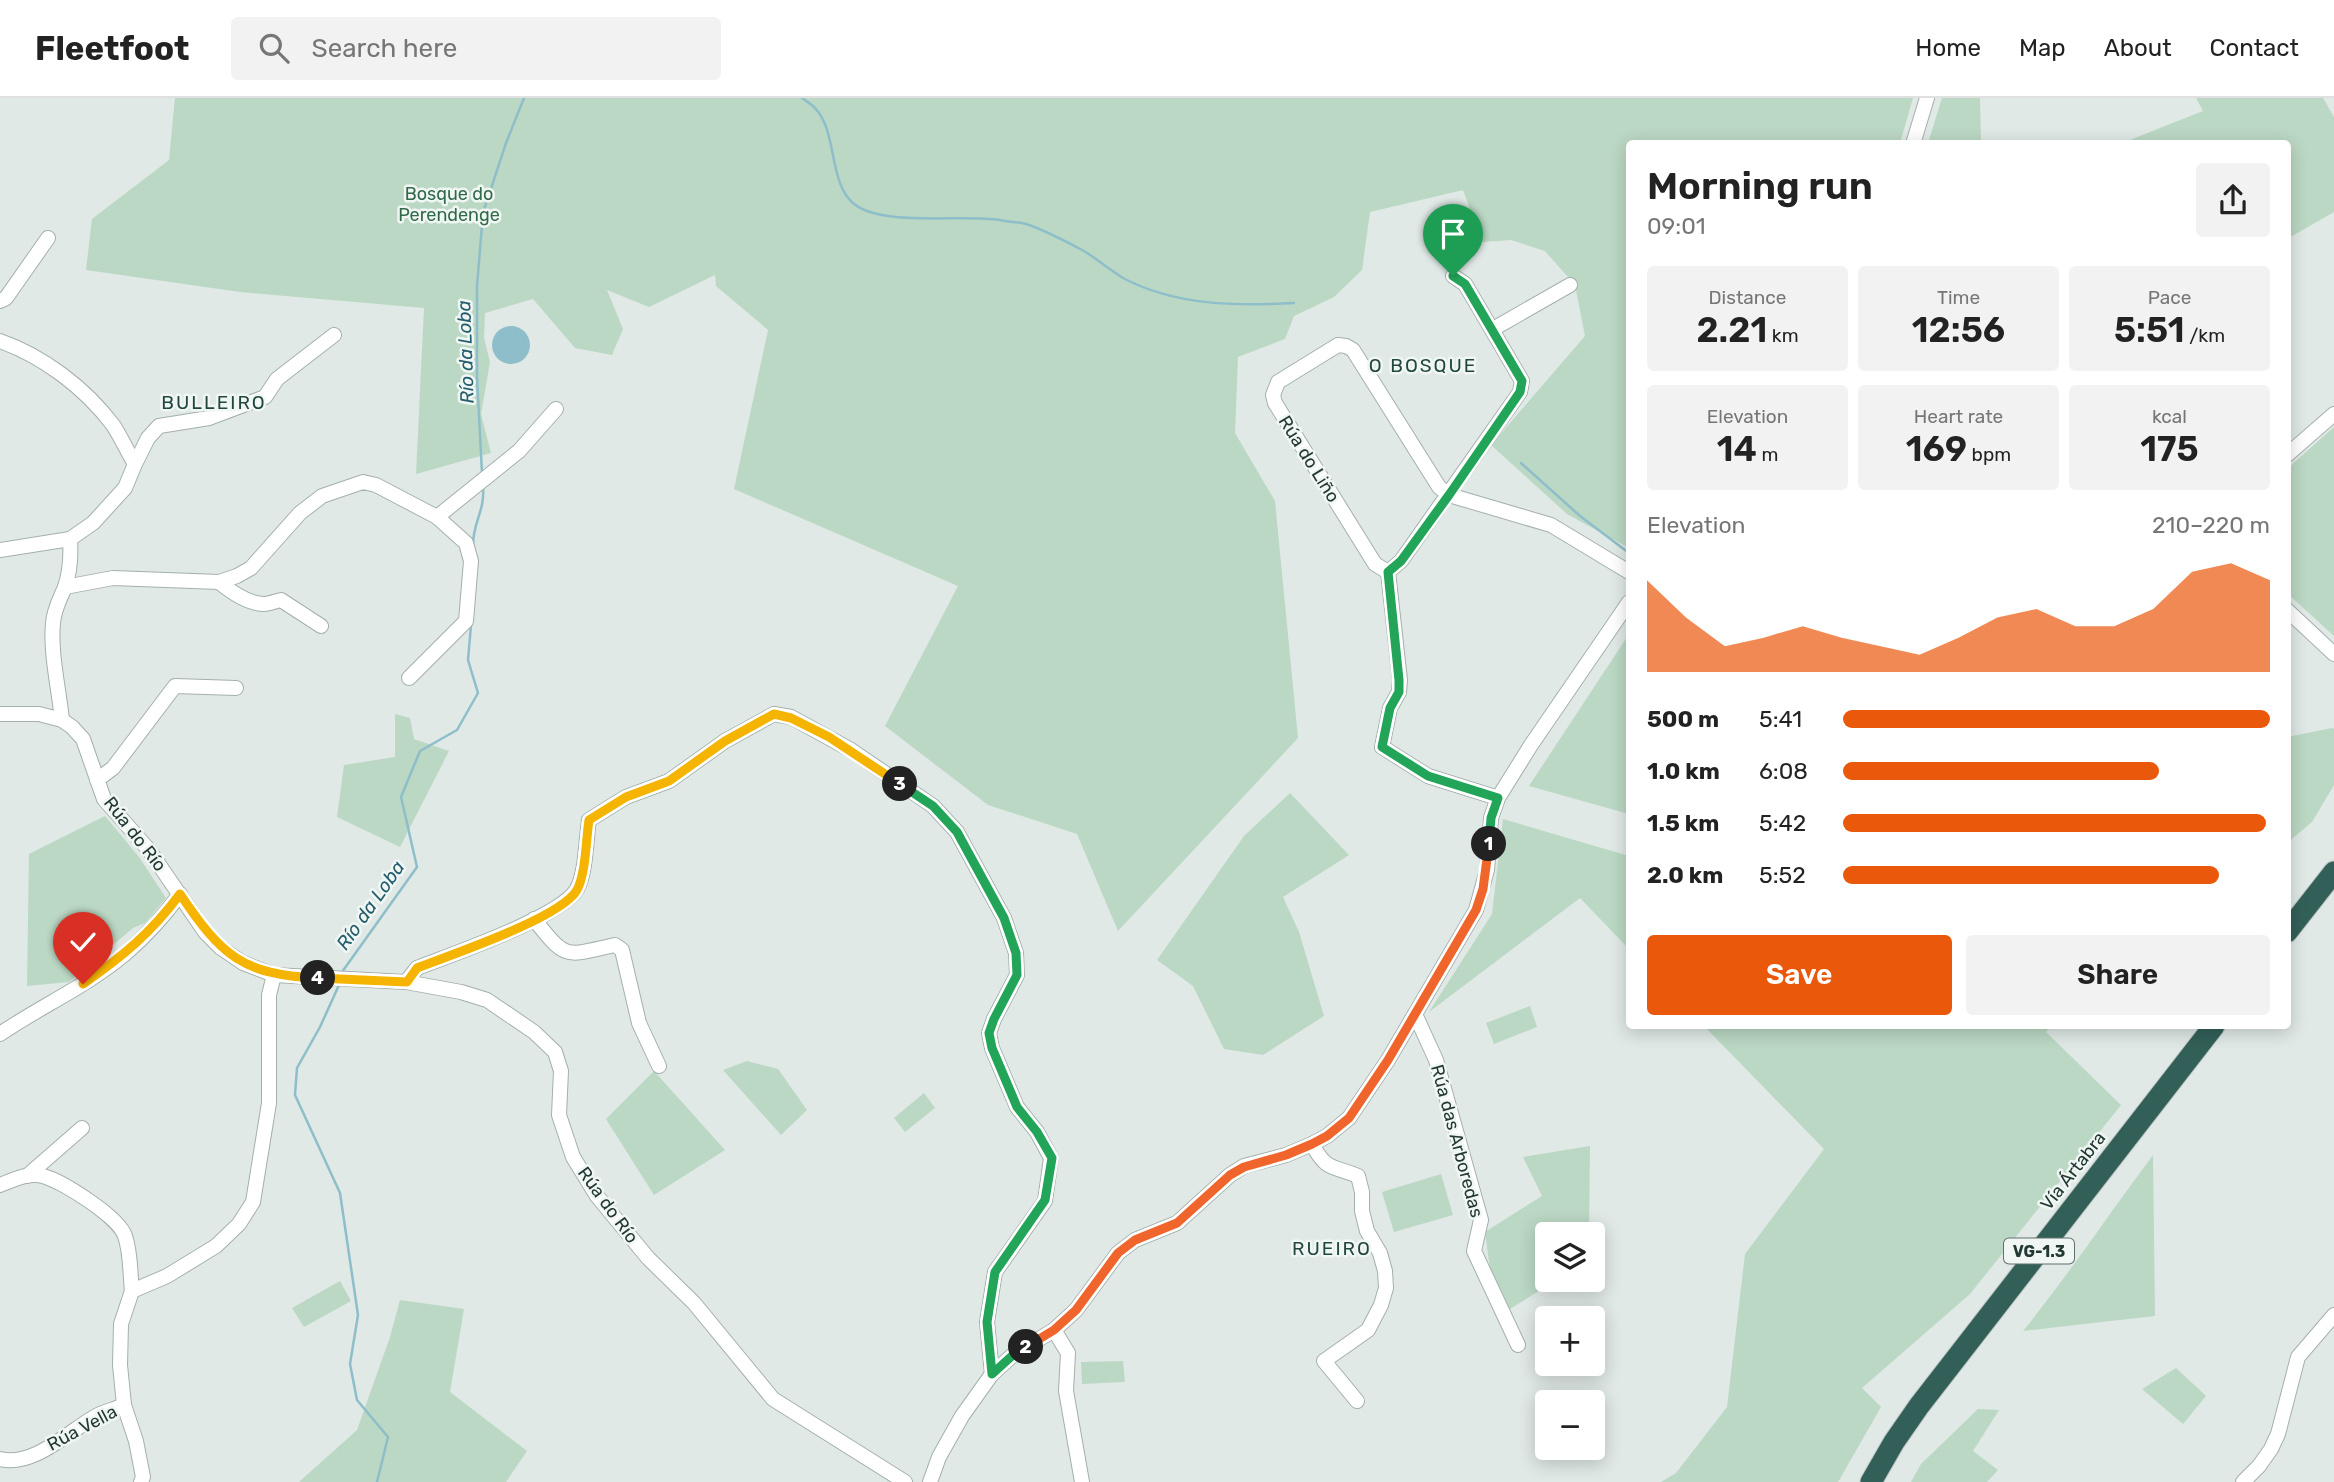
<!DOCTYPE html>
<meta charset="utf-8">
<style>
:root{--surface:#fff;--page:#f2f2f2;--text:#222;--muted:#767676;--line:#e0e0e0;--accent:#ea580c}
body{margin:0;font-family:Rubik,sans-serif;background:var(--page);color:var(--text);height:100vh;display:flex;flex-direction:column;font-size:26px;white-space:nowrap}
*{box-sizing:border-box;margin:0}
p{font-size:23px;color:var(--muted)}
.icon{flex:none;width:38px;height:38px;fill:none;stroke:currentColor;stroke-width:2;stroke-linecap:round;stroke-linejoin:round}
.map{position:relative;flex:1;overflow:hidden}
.details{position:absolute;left:1626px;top:42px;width:665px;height:889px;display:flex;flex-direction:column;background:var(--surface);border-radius:7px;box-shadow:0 4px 18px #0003}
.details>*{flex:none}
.controls{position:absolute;left:1535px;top:1124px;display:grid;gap:14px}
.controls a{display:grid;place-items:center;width:70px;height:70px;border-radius:7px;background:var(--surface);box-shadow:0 4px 18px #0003;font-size:35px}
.pin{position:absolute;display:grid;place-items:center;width:60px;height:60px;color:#fff;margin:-72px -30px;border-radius:50% 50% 50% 0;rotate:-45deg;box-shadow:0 0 7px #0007}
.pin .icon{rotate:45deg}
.km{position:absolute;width:35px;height:35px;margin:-18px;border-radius:50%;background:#222;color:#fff;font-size:19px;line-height:35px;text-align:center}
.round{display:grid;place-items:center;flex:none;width:74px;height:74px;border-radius:7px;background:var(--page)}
.summary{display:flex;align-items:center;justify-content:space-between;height:119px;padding:0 21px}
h1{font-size:38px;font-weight:600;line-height:52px}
.metrics{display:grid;grid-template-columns:repeat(3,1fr);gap:10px;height:119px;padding:7px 21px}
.metrics div{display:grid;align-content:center;border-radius:7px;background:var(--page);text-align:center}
.metrics b{font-size:35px;font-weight:600}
.metrics small{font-size:19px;font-weight:400}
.metrics p{font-size:19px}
.chart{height:196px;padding:14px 21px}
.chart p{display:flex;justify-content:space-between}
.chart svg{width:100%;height:126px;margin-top:7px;fill:var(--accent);opacity:.7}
.action{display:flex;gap:14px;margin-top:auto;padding:14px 21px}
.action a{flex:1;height:80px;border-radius:7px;background:var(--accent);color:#fff;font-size:28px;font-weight:600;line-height:80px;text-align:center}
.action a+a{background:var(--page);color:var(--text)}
ul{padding:0 21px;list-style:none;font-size:23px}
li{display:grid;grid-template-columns:112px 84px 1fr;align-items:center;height:52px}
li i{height:18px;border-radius:9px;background:var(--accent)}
header{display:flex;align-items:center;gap:42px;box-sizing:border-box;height:98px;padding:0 35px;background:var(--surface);border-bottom:2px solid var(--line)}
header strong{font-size:33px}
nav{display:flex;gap:38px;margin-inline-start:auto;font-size:24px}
.search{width:490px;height:63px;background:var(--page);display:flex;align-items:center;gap:18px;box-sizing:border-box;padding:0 24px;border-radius:7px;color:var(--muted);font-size:26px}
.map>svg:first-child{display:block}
</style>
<header>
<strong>Fleetfoot</strong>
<div class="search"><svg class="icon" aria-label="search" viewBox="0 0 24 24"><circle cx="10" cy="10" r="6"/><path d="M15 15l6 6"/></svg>Search here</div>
<nav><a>Home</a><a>Map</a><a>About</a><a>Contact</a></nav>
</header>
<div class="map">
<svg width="2334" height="1384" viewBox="0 0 2334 1384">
<rect width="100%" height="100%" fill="#e0e9e6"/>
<!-- green -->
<g fill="#bbd8c4">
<polygon points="175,0 1913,0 1900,45 1629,46 1629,450 1567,416 1491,347 1585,238 1575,187 1545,153 1511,142 1482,144 1463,92 1370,114 1362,172 1334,199 1294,218 1285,241 1238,259 1235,335 1275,403 1298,640 1118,833 1077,736 988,707 885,628 958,488 734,391 768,232 716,188 715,177 649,209 607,192 623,231 612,257 575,250 533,201 485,215 484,240 490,264 481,316 491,355 416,376 424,210 240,194 86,172 92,121 169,62"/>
<polygon points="1942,0 1980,0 1981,45 1928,45"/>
<polygon points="2196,0 2323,0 2334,19 2334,114 2287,141 2287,46 2122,45 2203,13"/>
<polygon points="2334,329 2334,538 2287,495 2287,371"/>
<polygon points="1629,536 1629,716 1529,688"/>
<polygon points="395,616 410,620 414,641 449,653 400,749 337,719 344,667 395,659"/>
<polygon points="2332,630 2334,631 2334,687 2312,724 2287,745 2287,639"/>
<polygon points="1290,695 1349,757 1283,799 1299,834 1324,918 1263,957 1224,951 1193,888 1157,862 1244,738"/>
<polygon points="105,718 139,759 166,800 145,825 133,830 69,884 27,888 29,756"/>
<polygon points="1503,721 1629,758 1629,851 1580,800 1429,914 1492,816"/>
<polygon points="1530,908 1537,929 1494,946 1486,925"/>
<polygon points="1704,928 2051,928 2046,934 2121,1007 1970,1196 1862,1290 1881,1309 1838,1384 1661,1384 1676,1375 1727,1309 1745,1156 1824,1051"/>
<polygon points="747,963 778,971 807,1012 781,1037 723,972"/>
<polygon points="654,973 725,1052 654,1097 606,1021"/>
<polygon points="924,995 935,1010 905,1034 894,1020"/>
<polygon points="1590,1048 1589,1136 1547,1136 1547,1181 1558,1181 1510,1211 1490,1171 1485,1134 1542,1098 1523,1059"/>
<path d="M2153,1057l2,161 -132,15c46,-57 86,-117 130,-176z"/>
<polygon points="1441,1076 1453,1117 1394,1134 1382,1094"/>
<polygon points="340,1183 351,1203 304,1229 292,1210"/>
<polygon points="400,1202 464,1211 450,1294 527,1353 506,1384 299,1384 357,1332 390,1239"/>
<polygon points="1123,1263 1125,1284 1082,1286 1081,1264"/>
<polygon points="2176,1270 2206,1298 2183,1326 2142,1291"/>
<polygon points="1978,1311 1999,1312 1973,1353 1998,1372 1987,1384 1911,1384 1921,1366"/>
</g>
<!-- water -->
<circle fill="#8ebec9" cx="511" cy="247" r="19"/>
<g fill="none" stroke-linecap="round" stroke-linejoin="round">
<!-- stream -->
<g stroke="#8ebec9" stroke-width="2.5">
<path d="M802,0c4,3 9,6 13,10 23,24 13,75 39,96 29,23 108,10 146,16 8,2 18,2 26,4 19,6 41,18 58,27 13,8 26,19 39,27 53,28 113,28 171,25"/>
<polyline points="1521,365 1580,418 1629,455"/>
<polyline points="482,375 477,279 477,188 483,115 506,45 524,0"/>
<path d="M473,447c0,-23 12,-34 10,-58"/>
<polyline points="342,874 417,769 401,699 420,653 457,632 478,595 468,562 471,527"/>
<polyline points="339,887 320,929 297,970 295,997 340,1095 358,1217 350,1266 357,1302 388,1339 377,1384"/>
</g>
<defs>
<g id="minor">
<polyline points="1913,46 1927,0"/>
<polyline points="1453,178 1465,186 1522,283 1520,294 1401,463 1388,474 1400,582 1399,594 1390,610 1382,649 1428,678 1498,700"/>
<polyline points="0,203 6,200 48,140"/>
<polyline points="1493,231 1570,187"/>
<path d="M0,243c43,15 85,47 113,84 8,12 14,26 22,39"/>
<polyline points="2287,357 2334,316"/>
<polyline points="437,419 519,353 556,311"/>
<polyline points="70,441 93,425 125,390 135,366 148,340 159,328 209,320 265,299 277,281 334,237"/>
<path d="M0,452l70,-11c1,15 0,33 -5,48 -5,12 -11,22 -12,36 -3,30 6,66 9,97"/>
<polyline points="1388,474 1375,466 1275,305 1273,297 1278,284 1338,247 1346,248 1353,252 1439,389 1449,397 1551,427 1629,474"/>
<path d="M219,484c11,9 29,22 45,22 5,0 12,-3 17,-4l40,26"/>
<polyline points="65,489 113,480 219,484 237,478 251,470 300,415 322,398 363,384 376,387 437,419 466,445 471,463 466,523 409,580"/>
<polyline points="2287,512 2334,556"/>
<polyline points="0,616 39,616 62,622 72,629 83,641 104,701 149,752 205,834 221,850 243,865 274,877 406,884 461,894 487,902 534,934 555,954 561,973 559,1017 573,1059 597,1098 648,1160 694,1205 773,1301 905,1384"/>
<polyline points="97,682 113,670 175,588 236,590"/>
<path d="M534,821c33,42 31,37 81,26l7,5 17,73 20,43"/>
<path d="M406,884l11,-14c33,-13 144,-51 160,-79 9,-16 9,-50 12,-69l37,-23 43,-16 56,-40 49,-27 17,3 60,33 82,56 24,26 47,86 12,35 1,22 -23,44 -5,14 3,15 25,59 20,25 14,26 -6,43 -50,71 -8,50 5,52"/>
<polyline points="1415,916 1436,962 1481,1122 1474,1153 1518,1247"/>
<path d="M0,936c41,-28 87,-48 125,-80 21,-18 39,-38 55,-60"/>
<path d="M1312,1046c15,28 20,21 46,32l4,16v19l5,20 13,22 5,18 1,17 -5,17 -13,25 -44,31 33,40"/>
<polyline points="27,1078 82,1030"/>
<path d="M0,1087c13,-5 29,-13 43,-9 19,5 76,41 82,60 6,17 5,38 7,55"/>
<polyline points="1054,1232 1068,1255 1066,1293 1082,1384"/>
<path d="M0,1361c34,9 71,-30 98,-44 8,-4 18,-6 26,-10"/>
<polyline points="141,1384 143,1379 136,1343 124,1307 120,1267 121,1226 132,1193 167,1178 216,1148 239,1126 253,1104 269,1005 269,897 274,877"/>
<polyline points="930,1384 939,1359 962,1318 992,1276 1013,1257 1054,1232 1076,1212 1118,1155 1135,1142 1177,1125 1230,1077 1244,1068 1286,1057 1312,1046 1327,1038 1349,1020 1388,962 1476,812 1487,772 1491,720 1498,700 1531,647 1629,504"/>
<polyline points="2243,1384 2259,1368 2271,1351 2278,1336 2298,1259 2334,1217"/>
</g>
<g id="highway">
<polyline points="2287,834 2334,774"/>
<polyline points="1871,1384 1894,1344 1919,1308 2214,928"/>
</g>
</defs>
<!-- minor casing -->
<use href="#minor" stroke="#a4b0ad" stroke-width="16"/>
<!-- highway casing -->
<use href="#highway" stroke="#bdc3c2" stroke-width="23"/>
<!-- minor -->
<use href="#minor" stroke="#fff" stroke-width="14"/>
<!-- highway -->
<use href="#highway" stroke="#326058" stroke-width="21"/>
</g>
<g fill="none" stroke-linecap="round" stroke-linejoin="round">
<defs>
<polyline id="split-1" points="1453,178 1465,186 1522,283 1520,294 1449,397 1401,463 1388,474 1399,582 1399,594 1390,610 1382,649 1428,678 1498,700 1491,720 1489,746"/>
<polyline id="split-2" points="1026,1249 1054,1232 1076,1212 1118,1155 1135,1142 1177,1125 1230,1077 1244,1069 1286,1057 1312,1046 1327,1038 1349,1020 1388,962 1476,812 1483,791 1489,746"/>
<polyline id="split-3" points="900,686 933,708 957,734 1004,820 1016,855 1017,877 994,921 989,935 992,950 1017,1009 1037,1034 1052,1060 1045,1102 995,1174 987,1224 992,1276 1013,1257 1026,1249"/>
<path id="split-4" d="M318,880l89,4 10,-14c33,-13 144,-50 160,-78 9,-17 9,-51 12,-70l37,-23 43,-16 56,-40 49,-27 17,4 38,19 71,47"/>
<path id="split-5" d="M83,886c40,-28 68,-51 97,-90 41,61 62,81 138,84"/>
</defs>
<!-- split-1 casing -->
<use href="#split-1" stroke="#fff" stroke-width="14"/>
<!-- split-2 casing -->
<use href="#split-2" stroke="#fff" stroke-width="14"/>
<!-- split-3 casing -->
<use href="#split-3" stroke="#fff" stroke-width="14"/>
<!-- split-4 casing -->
<use href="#split-4" stroke="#fff" stroke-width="14"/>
<!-- split-5 casing -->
<use href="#split-5" stroke="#fff" stroke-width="14"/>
<!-- split-1 -->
<use href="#split-1" stroke="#22a559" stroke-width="9"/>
<!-- split-2 -->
<use href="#split-2" stroke="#f0652b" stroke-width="9"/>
<!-- split-3 -->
<use href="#split-3" stroke="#22a559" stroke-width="9"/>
<!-- split-4 -->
<use href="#split-4" stroke="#f5b400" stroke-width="9"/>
<!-- split-5 -->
<use href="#split-5" stroke="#f5b400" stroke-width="9"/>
</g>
<g text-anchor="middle" stroke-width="5" stroke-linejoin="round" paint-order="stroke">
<!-- shield labels -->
<rect fill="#f0f6f3" stroke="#60716d" stroke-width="2" x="2004" y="1140.5" width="70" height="25" rx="5"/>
<g font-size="16" font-weight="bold" fill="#233833">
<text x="2039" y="1159">VG-1.3</text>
</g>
<!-- park labels -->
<g font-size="18" fill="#326a49" stroke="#f0f6f3">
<text x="449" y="102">Bosque do<tspan x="449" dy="21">Perendenge</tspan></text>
</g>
<!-- street labels -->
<g font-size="18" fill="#233833" stroke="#f0f6f3">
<text transform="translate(1309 361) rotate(58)" y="6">Rúa do Liño</text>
<text transform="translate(135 736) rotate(52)" y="6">Rúa do Río</text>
<text transform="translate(1457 1043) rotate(75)" y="6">Rúa das Arboredas</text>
<text transform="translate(2073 1073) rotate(-52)" y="6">Vía Ártabra</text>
<text transform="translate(608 1107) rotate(54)" y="6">Rúa do Río</text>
<text transform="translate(82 1330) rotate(-28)" y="6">Rúa Vella</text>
</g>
<!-- water labels -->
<g font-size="19" font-style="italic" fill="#245e6c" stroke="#f0f6f3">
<text transform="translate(465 254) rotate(-92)" y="7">Río da Loba</text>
<text transform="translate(370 807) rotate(-55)" y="7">Río da Loba</text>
</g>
<!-- neighbourhood labels -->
<g font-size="19" letter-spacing="2" fill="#21473f" stroke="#f0f6f3">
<text x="1423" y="274">O BOSQUE</text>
<text x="214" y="311">BULLEIRO</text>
<text x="1332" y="1157">RUEIRO</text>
</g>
</g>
</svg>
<div class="controls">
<a><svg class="icon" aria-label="layers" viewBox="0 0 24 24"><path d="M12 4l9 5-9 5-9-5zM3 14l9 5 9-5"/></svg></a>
<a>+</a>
<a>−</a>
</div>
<div class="pin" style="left:1453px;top:178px;background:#1e9e55"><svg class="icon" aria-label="arrive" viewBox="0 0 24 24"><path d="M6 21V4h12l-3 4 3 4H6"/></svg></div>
<div class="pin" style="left:83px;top:886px;background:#d93025"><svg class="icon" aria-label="check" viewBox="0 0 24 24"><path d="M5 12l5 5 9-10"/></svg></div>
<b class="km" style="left:1489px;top:746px">1</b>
<b class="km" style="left:1026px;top:1249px">2</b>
<b class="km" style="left:900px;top:686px">3</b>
<b class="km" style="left:318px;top:880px">4</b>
<section class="details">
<div class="summary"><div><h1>Morning run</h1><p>09:01</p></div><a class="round"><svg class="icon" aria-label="share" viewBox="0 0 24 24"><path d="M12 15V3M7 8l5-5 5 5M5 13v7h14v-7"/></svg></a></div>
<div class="metrics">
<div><p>Distance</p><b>2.21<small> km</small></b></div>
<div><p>Time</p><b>12:56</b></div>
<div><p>Pace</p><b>5:51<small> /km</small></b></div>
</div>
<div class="metrics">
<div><p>Elevation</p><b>14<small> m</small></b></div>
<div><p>Heart rate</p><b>169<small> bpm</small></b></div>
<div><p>kcal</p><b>175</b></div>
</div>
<div class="chart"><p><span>Elevation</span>210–220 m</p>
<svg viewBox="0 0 160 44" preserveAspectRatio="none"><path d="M0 44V12L10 25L20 35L30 32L40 28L50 32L60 35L70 38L80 32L90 25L100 22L110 28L120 28L130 22L140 9L150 6L160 12V44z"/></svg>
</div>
<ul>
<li><b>500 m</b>5:41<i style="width:100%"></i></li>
<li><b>1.0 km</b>6:08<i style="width:74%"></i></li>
<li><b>1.5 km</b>5:42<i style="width:99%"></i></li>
<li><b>2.0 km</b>5:52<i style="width:88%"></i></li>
</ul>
<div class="action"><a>Save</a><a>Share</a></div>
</section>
</div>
